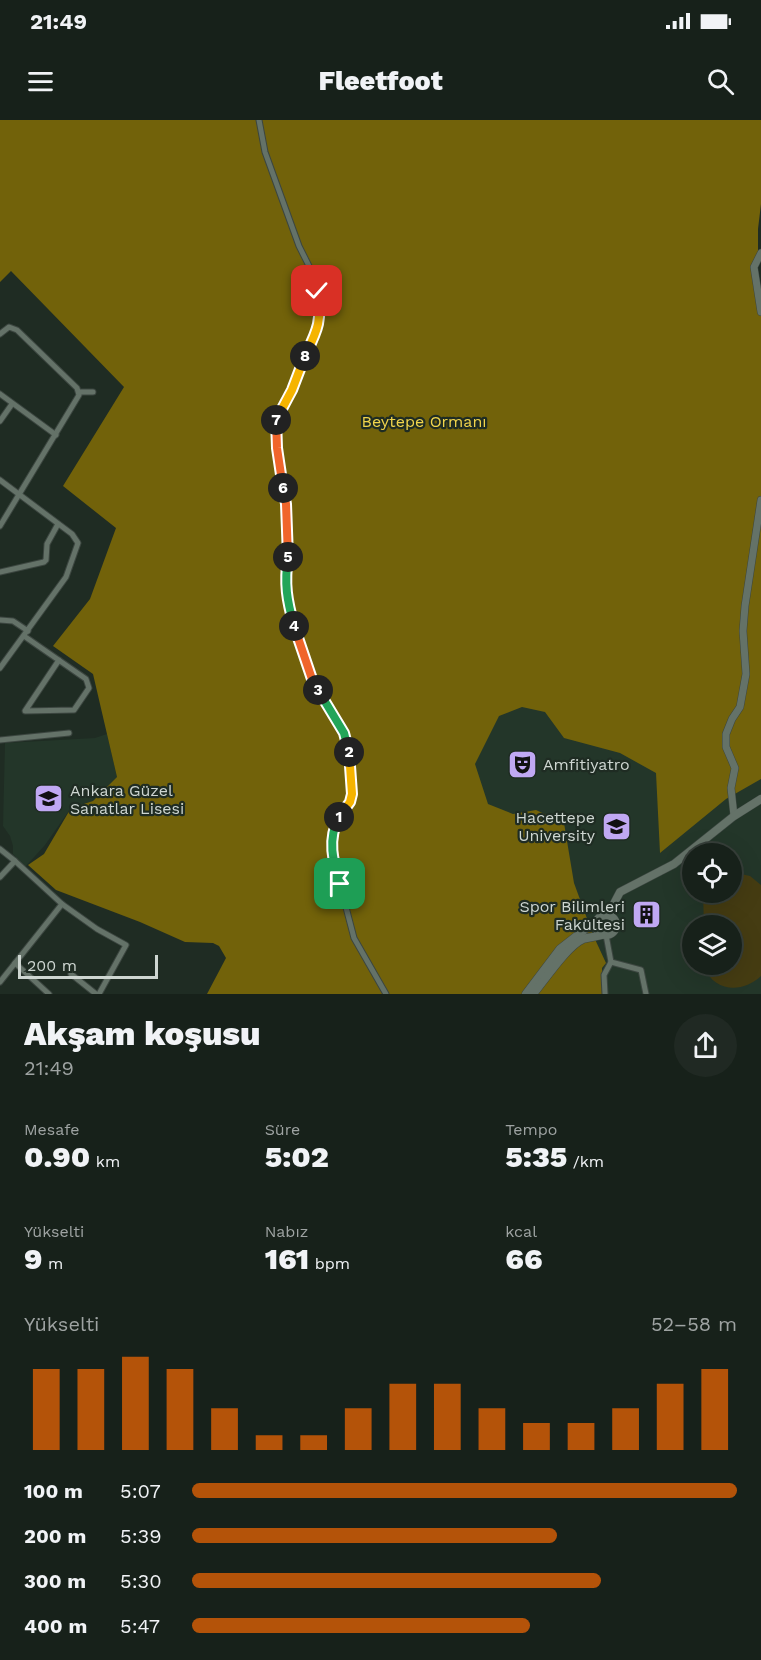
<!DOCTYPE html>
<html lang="tr">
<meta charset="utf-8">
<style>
:root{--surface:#17211a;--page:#202923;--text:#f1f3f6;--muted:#9ea3a2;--line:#363e39;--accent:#b45309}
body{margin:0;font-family:"Work Sans",sans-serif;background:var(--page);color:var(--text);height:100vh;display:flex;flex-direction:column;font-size:22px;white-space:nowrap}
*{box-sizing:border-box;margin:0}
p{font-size:20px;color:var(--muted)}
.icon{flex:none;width:33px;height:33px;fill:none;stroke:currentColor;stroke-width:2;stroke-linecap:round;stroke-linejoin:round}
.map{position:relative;height:874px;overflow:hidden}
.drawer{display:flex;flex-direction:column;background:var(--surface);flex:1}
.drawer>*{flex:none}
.tools{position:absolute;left:682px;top:723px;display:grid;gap:12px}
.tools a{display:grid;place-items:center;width:60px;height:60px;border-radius:50%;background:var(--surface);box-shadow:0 6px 24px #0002,0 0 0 2px var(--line);font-size:30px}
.scale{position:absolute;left:18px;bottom:15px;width:140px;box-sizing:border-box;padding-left:6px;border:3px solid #ced6d1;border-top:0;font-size:16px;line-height:21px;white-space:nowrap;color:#ced6d1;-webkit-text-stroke:4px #1f2c23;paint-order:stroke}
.pin{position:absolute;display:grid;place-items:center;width:51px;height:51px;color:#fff;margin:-26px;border-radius:12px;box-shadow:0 3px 9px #0006}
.km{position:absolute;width:30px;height:30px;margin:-15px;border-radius:50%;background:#222;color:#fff;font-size:16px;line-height:30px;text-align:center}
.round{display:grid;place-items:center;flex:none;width:63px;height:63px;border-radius:32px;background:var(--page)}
.headline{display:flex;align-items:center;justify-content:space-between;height:102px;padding:0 24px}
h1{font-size:33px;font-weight:800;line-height:45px}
.figures{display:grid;grid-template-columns:repeat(3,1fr);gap:9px;height:102px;padding:6px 24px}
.figures div{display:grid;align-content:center}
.figures b{font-size:30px;font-weight:800}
.figures small{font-size:16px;font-weight:400}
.figures p{font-size:16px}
.chart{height:168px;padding:12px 24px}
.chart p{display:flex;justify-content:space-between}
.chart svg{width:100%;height:108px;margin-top:6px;stroke:var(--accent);stroke-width:6}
ul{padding:0 24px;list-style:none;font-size:20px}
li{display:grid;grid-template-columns:96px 72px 1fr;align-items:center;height:45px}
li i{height:15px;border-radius:8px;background:var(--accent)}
.status{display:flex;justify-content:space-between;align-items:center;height:42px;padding:0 30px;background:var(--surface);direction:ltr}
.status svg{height:16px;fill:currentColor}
header{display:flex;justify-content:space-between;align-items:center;height:78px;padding:0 24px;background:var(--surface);font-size:27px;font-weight:800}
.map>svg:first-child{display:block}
</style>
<div class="status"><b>21:49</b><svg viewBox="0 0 49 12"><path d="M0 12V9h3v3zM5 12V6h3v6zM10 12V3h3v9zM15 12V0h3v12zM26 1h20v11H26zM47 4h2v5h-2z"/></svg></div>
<header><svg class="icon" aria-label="menu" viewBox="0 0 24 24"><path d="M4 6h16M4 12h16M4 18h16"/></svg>Fleetfoot<svg class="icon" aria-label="search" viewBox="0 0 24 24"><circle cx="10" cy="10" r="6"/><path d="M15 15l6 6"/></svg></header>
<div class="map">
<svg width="761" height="874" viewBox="0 0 761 874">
<rect width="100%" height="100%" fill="#1f2c23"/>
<!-- built -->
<g fill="#233629" fill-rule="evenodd">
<path d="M761,500v374h-237l-72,-195 14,-73zM693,734h39v38h-39zM693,806h39v38h-39z"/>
<polygon points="107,614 117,657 93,681 71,688 45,725 25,747 13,734 13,726 10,716 3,706 5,623 95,618"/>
</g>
<!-- green -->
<path fill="#453c12" d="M732,752l18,4 11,9v91c-18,17 -46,17 -57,-9v-2l28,-1v-38l-28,-1 -1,-31 1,-1 28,-1z"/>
<!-- forest -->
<polygon fill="#72620a" points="0,0 761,0 761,84 758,109 758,177 761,177 761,659 726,679 660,733 656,653 620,633 564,618 545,592 522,587 499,596 475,644 488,684 513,694 536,690 564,703 574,763 593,815 606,843 602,848 602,874 207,874 226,838 219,826 213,823 185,822 140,802 56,770 28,745 44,734 71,688 93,681 117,657 93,554 53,526 90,479 116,408 63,366 124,267 11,151 0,162"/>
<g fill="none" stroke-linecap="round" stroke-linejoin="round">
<defs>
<g id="minor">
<polyline points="259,0 265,32 299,126 311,150 320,189 316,215 276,299 277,328 286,384 287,407 288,433 285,460 286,474 313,562 344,613 349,630 352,674 350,682 336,704 331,730 354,818 386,874"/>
<polyline points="0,214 9,207 17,210 77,268 79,275 0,406"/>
<polyline points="79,272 93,272"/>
<polyline points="0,274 56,315"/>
<polyline points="0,301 12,284"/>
<polyline points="0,360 72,414 78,423 66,457 0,548"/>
<polyline points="0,452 44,442 46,440 47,424 58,404"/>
<polyline points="0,500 13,501 28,511"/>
<polyline points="24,516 86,559 89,568 74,590 25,591 59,540"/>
<polyline points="0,620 69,613"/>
<polyline points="0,729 15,741 62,784 0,862"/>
<polyline points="0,757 15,741"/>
<polyline points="62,784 97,809 126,825 99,874"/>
<polyline points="611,842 641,850 646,874"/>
<polyline points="15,843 49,874"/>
<polyline points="71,854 96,874"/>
<polyline points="605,874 604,855 611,842 606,815"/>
</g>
<g id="tertiary">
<polyline points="761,133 754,147 761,192"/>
<polyline points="734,696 731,668 735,648 726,627 726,614 732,599 740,587 746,554 743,511 745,486 761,380"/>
</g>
<g id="secondary">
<circle cx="606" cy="805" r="10"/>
<polyline points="608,795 620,772 674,744 734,696 761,679"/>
<polyline points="526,874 560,829 597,800"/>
<path d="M533,874c11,-13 35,-49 50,-55 6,-2 13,-2 19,-4"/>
</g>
</defs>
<!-- minor casing -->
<use href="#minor" stroke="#3c4640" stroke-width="7"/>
<!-- tertiary casing -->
<use href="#tertiary" stroke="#3c4640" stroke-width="8"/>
<!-- secondary casing -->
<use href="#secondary" stroke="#3c4640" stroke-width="9"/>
<!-- minor -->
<use href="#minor" stroke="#647268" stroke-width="5"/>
<!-- tertiary -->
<use href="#tertiary" stroke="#647268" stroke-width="7"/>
<!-- secondary -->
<use href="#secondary" stroke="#647268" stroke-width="8"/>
</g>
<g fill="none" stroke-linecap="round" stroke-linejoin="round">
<defs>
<path id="split-1" d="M339,697c-12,23 -6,44 1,67"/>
<polyline id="split-2" points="339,697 350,682 352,674 349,632"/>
<polyline id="split-3" points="318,570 344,613 349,632"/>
<polyline id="split-4" points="294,506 313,562 318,570"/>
<path id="split-5" d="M288,437c-4,27 -1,43 6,69"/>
<polyline id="split-6" points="283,368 286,384 288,437"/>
<polyline id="split-7" points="276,300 277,328 283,368"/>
<polyline id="split-8" points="276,300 292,270 305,236"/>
<path id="split-9" d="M305,236c12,-25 18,-36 12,-65"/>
</defs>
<!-- split-1 casing -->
<use href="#split-1" stroke="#fff" stroke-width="12"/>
<!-- split-2 casing -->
<use href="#split-2" stroke="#fff" stroke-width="12"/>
<!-- split-3 casing -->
<use href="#split-3" stroke="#fff" stroke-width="12"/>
<!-- split-4 casing -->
<use href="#split-4" stroke="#fff" stroke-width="12"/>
<!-- split-5 casing -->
<use href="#split-5" stroke="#fff" stroke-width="12"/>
<!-- split-6 casing -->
<use href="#split-6" stroke="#fff" stroke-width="12"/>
<!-- split-7 casing -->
<use href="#split-7" stroke="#fff" stroke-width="12"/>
<!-- split-8 casing -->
<use href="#split-8" stroke="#fff" stroke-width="12"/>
<!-- split-9 casing -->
<use href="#split-9" stroke="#fff" stroke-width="12"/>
<!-- split-1 -->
<use href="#split-1" stroke="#22a559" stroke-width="8"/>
<!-- split-2 -->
<use href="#split-2" stroke="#f5b400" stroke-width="8"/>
<!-- split-3 -->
<use href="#split-3" stroke="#22a559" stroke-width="8"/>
<!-- split-4 -->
<use href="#split-4" stroke="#f0652b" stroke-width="8"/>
<!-- split-5 -->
<use href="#split-5" stroke="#22a559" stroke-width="8"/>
<!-- split-6 -->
<use href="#split-6" stroke="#f0652b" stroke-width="8"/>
<!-- split-7 -->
<use href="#split-7" stroke="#f0652b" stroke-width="8"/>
<!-- split-8 -->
<use href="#split-8" stroke="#f5b400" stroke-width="8"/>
<!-- split-9 -->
<use href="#split-9" stroke="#f5b400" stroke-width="8"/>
</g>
<!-- icons -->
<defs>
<symbol id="theatre-square" viewBox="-11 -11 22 22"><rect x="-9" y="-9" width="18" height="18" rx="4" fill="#c0a8f3" stroke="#1f2c23"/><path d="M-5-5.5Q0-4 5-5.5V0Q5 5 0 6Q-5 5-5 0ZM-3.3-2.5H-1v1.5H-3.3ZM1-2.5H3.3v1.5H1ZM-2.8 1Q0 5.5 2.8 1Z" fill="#111"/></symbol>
<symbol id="school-square" viewBox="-11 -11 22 22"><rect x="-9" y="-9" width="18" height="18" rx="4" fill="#c0a8f3" stroke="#1f2c23"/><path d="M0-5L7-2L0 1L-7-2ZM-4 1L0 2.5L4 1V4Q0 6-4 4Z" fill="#111"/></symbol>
<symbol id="university-square" viewBox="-11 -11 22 22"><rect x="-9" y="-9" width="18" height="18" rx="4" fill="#c0a8f3" stroke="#1f2c23"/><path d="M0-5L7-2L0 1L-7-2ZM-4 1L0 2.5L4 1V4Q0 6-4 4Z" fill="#111"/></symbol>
<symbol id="building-square" viewBox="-11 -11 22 22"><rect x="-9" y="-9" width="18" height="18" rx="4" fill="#c0a8f3" stroke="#1f2c23"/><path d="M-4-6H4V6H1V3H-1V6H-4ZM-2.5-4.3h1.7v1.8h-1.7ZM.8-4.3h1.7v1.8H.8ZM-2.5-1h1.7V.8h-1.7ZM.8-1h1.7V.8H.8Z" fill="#111"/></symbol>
</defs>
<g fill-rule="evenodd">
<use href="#theatre-square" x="506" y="628" width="33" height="33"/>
<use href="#school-square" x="32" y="662" width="33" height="33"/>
<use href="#university-square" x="600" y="690" width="33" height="33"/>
<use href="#building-square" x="630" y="778" width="33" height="33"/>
</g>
<g text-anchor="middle" stroke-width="4.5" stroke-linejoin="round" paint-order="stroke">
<!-- park labels -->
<g font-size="16" fill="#f1d54c" stroke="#1f2c23">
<text x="424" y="307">Beytepe Ormanı</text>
</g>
<!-- poi labels -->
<g font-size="16" fill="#ced6d1" stroke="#1f2c23" text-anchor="start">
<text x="543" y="650">Amfitiyatro</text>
<text x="70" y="676">Ankara Güzel<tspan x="70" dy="18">Sanatlar Lisesi</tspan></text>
<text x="595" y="703" text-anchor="end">Hacettepe<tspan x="595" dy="18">University</tspan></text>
<text x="625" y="792" text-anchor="end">Spor Bilimleri<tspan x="625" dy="18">Fakültesi</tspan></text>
</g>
</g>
</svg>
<div class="tools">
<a><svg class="icon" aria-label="locate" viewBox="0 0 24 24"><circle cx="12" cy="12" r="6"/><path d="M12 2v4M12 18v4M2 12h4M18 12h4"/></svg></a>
<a><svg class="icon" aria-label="layers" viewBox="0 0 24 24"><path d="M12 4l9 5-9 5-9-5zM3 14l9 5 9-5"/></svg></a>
</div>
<div class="scale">200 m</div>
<div class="pin" style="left:340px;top:764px;background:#1e9e55"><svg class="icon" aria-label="arrive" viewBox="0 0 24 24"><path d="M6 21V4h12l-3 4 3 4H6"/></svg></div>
<div class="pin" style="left:317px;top:171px;background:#d93025"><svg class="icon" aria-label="check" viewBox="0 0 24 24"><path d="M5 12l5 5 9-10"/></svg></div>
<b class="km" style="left:339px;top:697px">1</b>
<b class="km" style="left:349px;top:632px">2</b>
<b class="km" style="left:318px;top:570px">3</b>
<b class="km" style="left:294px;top:506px">4</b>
<b class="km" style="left:288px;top:437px">5</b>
<b class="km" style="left:283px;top:368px">6</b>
<b class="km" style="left:276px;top:300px">7</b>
<b class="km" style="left:305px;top:236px">8</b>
</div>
<section class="drawer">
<div class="headline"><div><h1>Akşam koşusu</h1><p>21:49</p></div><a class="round"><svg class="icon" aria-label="share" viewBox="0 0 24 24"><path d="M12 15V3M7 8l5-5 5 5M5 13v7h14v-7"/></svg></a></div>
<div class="figures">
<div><p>Mesafe</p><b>0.90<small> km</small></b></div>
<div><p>Süre</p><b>5:02</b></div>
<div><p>Tempo</p><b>5:35<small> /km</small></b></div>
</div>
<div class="figures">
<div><p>Yükselti</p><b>9<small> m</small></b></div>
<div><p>Nabız</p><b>161<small> bpm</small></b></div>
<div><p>kcal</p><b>66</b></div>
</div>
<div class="chart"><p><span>Yükselti</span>52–58 m</p>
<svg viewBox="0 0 160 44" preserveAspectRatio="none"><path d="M5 44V11M15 44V11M25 44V6M35 44V11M45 44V27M55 44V38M65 44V38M75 44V27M85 44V17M95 44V17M105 44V27M115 44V33M125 44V33M135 44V27M145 44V17M155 44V11"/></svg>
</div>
<ul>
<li><b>100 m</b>5:07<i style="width:100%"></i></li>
<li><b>200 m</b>5:39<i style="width:67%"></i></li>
<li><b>300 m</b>5:30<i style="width:75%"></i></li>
<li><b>400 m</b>5:47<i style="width:62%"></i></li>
</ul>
</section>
